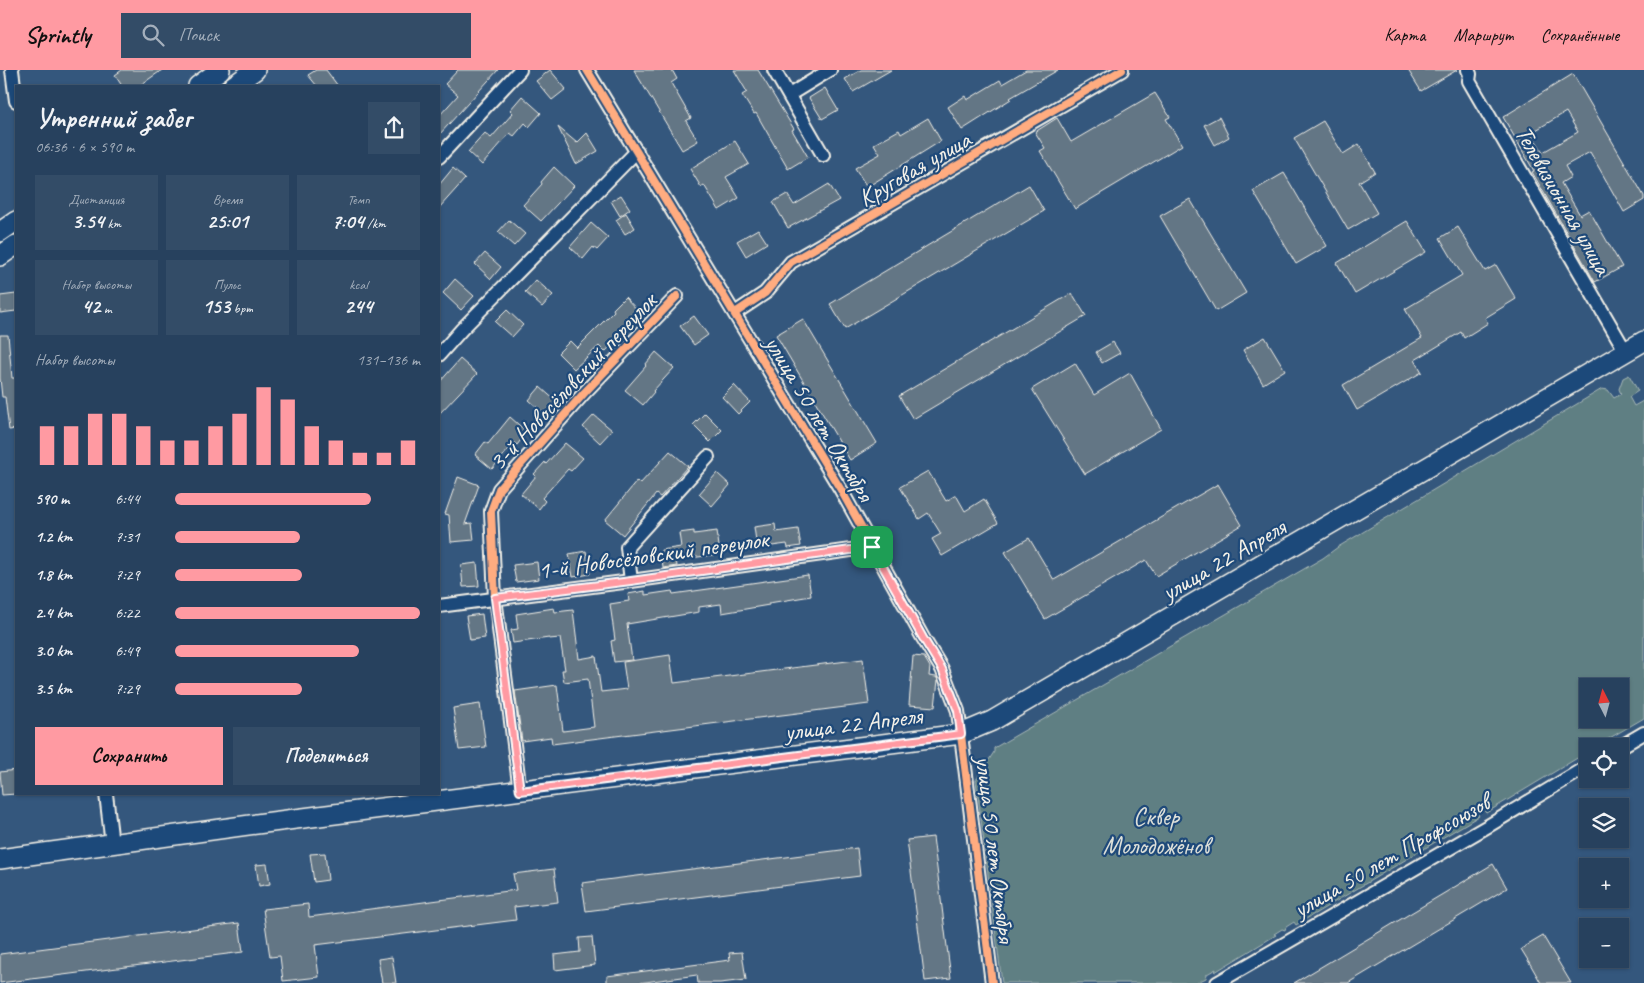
<!DOCTYPE html>
<html lang="ru">
<meta charset="utf-8">
<style>
:root{--surface:#27415e;--page:#334c67;--text:#f1f3f6;--muted:#a4afbc;--line:#435a73;--accent:#ff9aa2}
body{margin:0;font-family:Caveat,sans-serif;background:var(--page);color:var(--text);height:100vh;display:flex;flex-direction:column;font-size:19px;white-space:nowrap}
*{box-sizing:border-box;margin:0}
p{font-size:16px;color:var(--muted)}
.icon{flex:none;width:28px;height:28px;fill:none;stroke:currentColor;stroke-width:2;stroke-linecap:round;stroke-linejoin:round}
.map{position:relative;flex:1;overflow:hidden}
.drawer{position:absolute;left:15px;top:15px;width:425px;height:710px;display:flex;flex-direction:column;background:var(--surface);border-radius:0px;box-shadow:0 1px 4px #0004,0 0 0 1px var(--line)}
.drawer>*{flex:none}
.needle{width:32px;rotate:354deg}
.fabs{position:absolute;left:1579px;top:608px;display:grid;gap:10px}
.fabs a{display:grid;place-items:center;width:50px;height:50px;border-radius:0px;background:var(--surface);box-shadow:0 1px 4px #0004,0 0 0 1px var(--line);font-size:25px}
.pin{position:absolute;display:grid;place-items:center;width:42px;height:42px;color:#fff;margin:-21px;border-radius:10px;box-shadow:0 2px 8px #0006}
.round{display:grid;place-items:center;flex:none;width:52px;height:52px;border-radius:0px;background:var(--page)}
.overview{display:flex;align-items:center;justify-content:space-between;height:85px;padding:0 20px}
h1{font-size:28px;font-weight:600;line-height:38px}
.stats{display:grid;grid-template-columns:repeat(3,1fr);gap:8px;height:85px;padding:5px 20px}
.stats div{display:grid;align-content:center;border-radius:0px;background:var(--page);text-align:center}
.stats b{font-size:21px;font-weight:600}
.stats small{font-size:14px;font-weight:400}
.stats p{font-size:14px}
.chart{height:140px;padding:10px 20px}
.chart p{display:flex;justify-content:space-between}
.chart svg{width:100%;height:90px;margin-top:5px;stroke:var(--accent);stroke-width:6}
.primary-button{display:flex;gap:10px;margin-top:auto;padding:10px 20px}
.primary-button a{flex:1;height:58px;border-radius:0px;background:var(--accent);color:#111;font-size:20px;font-weight:600;line-height:58px;text-align:center}
.primary-button a+a{background:var(--page);color:var(--text)}
ul{padding:0 20px;list-style:none;font-size:16px}
li{display:grid;grid-template-columns:80px 60px 1fr;align-items:center;height:38px}
li i{height:12px;border-radius:6px;background:var(--accent)}
header{display:flex;align-items:center;gap:30px;box-sizing:border-box;height:70px;padding:0 25px;background:var(--accent);color:#111}
header strong{font-size:24px}
nav{display:flex;gap:28px;margin-inline-start:auto;font-size:18px}
.search{width:350px;height:45px;background:var(--page);display:flex;align-items:center;gap:12px;box-sizing:border-box;padding:0 18px;border-radius:0px;color:var(--muted);font-size:19px}
.map>svg:first-child{display:block}
</style>
<header>
<strong>Sprintly</strong>
<div class="search"><svg class="icon" aria-label="search" viewBox="0 0 24 24"><circle cx="10" cy="10" r="6"/><path d="M15 15l6 6"/></svg>Поиск</div>
<nav><a>Карта</a><a>Маршрут</a><a>Сохранённые</a></nav>
</header>
<div class="map">
<svg width="1644" height="913" viewBox="0 0 1644 913">
<rect width="100%" height="100%" fill="#34577d"/>
<filter id="ink" filterUnits="userSpaceOnUse"><feTurbulence type="fractalNoise" baseFrequency=".02" numOctaves="2"/><feDisplacementMap in="SourceGraphic" scale="10" xChannelSelector="R" yChannelSelector="G"/><feConvolveMatrix kernelMatrix="1 2 1 2 8 2 1 2 1" color-interpolation-filters="sRGB"/></filter>
<g filter="url(#ink)">
<!-- green -->
<path fill="#5e7f83" stroke="#a9b8b6" fill-rule="evenodd" d="M1629,305l9,16 -9,6 5,9 9,-5 1,1v316l-48,28h-8l-7,4 -2,7 -93,56 -3,-4 -6,4 2,3 -183,109 -2,-3 -8,5 -1,3 -3,-1 -8,5 2,1 -61,37 1,-3 -9,5 -1,4 -10,5h-194l-26,-203 18,-28v-4l329,-190 15,-11 264,-158 6,1 6,8 7,-4 -2,-5 4,-11zM1588,616h32v33h-32z"/>
<!-- building -->
<g fill="#647685" stroke="#f4f1e8" fill-rule="evenodd">
<polygon points="122,0 162,0 139,16 122,16 115,5"/>
<polygon points="316,0 326,0 338,16 317,16 308,5"/>
<polygon points="458,0 498,0 439,65 439,46 458,25 445,14"/>
<polygon points="550,0 566,19 552,30 536,11"/>
<polygon points="634,0 672,0 677,9 671,13 691,48 686,51 698,71 682,80"/>
<polygon points="734,0 758,0 794,59 792,60 808,87 788,99 756,43 754,44 742,25 747,22"/>
<polygon points="861,0 891,0 853,22 845,9"/>
<polygon points="1026,0 1058,0 1010,28 1011,29 962,60 948,37 965,26 967,30 1000,10 1002,14"/>
<polygon points="1408,0 1457,0 1421,21"/>
<path d="M1573,4l71,122v4l-20,12 -34,-60 -25,14 6,11 -10,6 19,32 9,-5 33,57 -27,15 -63,-110 2,-1 -31,-54zM1566,42l12,20 -35,20 -12,-19z"/>
<polygon points="825,18 838,40 822,49 809,28"/>
<polygon points="1155,23 1170,47 1166,49 1182,75 1075,139 1040,81 1045,78 1035,62 1057,48 1071,72"/>
<polygon points="522,26 541,43 529,57 525,53 514,66 510,63 482,95 468,82 485,63 491,68 513,43 510,40"/>
<polygon points="1219,47 1229,67 1215,75 1204,55"/>
<polygon points="928,48 941,71 867,117 855,98 880,84 874,74 899,60 901,64"/>
<polygon points="1323,51 1343,84 1359,74 1375,102 1359,112 1377,143 1348,160 1294,68"/>
<polygon points="558,57 577,73 587,63 598,81 576,94"/>
<polygon points="735,71 749,94 726,107 739,128 719,140 704,115 701,117 690,99"/>
<polygon points="554,97 574,116 541,151 523,135 542,114 541,112"/>
<polygon points="453,98 465,109 439,138 439,115"/>
<polygon points="1284,103 1327,176 1296,194 1253,121"/>
<polygon points="829,114 839,130 788,158 773,132 787,124 794,135"/>
<polygon points="1029,115 1044,141 845,259 830,234"/>
<polygon points="621,125 630,139 620,146 611,131"/>
<polygon points="1190,129 1246,223 1216,241 1160,146"/>
<polygon points="626,143 635,158 625,164 616,150"/>
<polygon points="509,150 525,164 514,176 498,162"/>
<polygon points="1407,151 1426,182 1355,224 1337,193"/>
<polygon points="591,153 608,168 597,180 593,177 583,189 570,177"/>
<polygon points="1458,157 1485,201 1496,195 1516,229 1485,248 1488,253 1464,268 1461,262 1415,290 1422,302 1357,340 1343,315 1422,268 1405,239 1462,205 1440,168"/>
<polygon points="758,159 767,173 746,186 737,171"/>
<polygon points="485,183 501,197 491,209 475,194"/>
<polygon points="455,209 474,226 461,240 443,223"/>
<polygon points="536,210 553,225 542,237 525,222"/>
<polygon points="1072,223 1086,246 913,349 899,326"/>
<polygon points="16,224 16,241 0,243 0,226"/>
<polygon points="625,227 641,244 605,282 599,276 574,299 558,283 570,271 577,278 614,241 613,239"/>
<polygon points="507,240 523,255 512,267 495,252"/>
<polygon points="694,246 708,265 694,275 680,256"/>
<polygon points="803,249 877,373 850,390 776,265"/>
<polygon points="0,265 8,265 12,308 16,308 16,359 9,360 5,327 2,327 0,308"/>
<polygon points="1265,267 1285,300 1263,314 1243,280"/>
<polygon points="1113,272 1120,283 1102,293 1096,282"/>
<polygon points="656,282 674,298 653,321 654,322 643,335 625,320 646,296 645,295"/>
<polygon points="460,289 477,304 439,344 439,313"/>
<polygon points="1075,293 1094,325 1130,303 1161,359 1085,404 1032,319"/>
<polygon points="734,315 750,332 738,344 722,327"/>
<polygon points="540,317 557,332 546,345 529,330"/>
<polygon points="705,343 722,360 710,372 693,355"/>
<polygon points="594,345 612,360 600,373 583,357"/>
<polygon points="510,347 527,362 517,375 514,373 492,399 475,385 485,372 488,374"/>
<polygon points="565,373 583,388 571,401 568,399 542,428 545,431 539,439 521,424 536,406 534,404 545,392 546,394"/>
<polygon points="670,381 688,396 660,427 656,424 623,465 605,450 637,411 640,414"/>
<polygon points="928,401 946,431 956,425 965,441 984,429 998,453 942,486 932,469 941,464 928,443 919,449 900,417"/>
<polygon points="717,403 730,415 712,436 699,424"/>
<polygon points="458,407 479,415 465,454 472,453 474,470 451,472 449,445 445,444"/>
<polygon points="1218,414 1242,455 1156,506 1146,490 1045,549 1005,482 1029,468 1054,510"/>
<polygon points="775,454 776,462 798,459 801,476 788,478 787,474 757,478 754,457"/>
<polygon points="694,461 694,464 717,461 720,484 676,490 677,496 663,498 661,480 681,477 679,463"/>
<polygon points="586,481 590,504 573,507 569,484"/>
<polygon points="537,492 539,509 516,512 513,495"/>
<polygon points="477,493 479,516 463,517 461,495"/>
<polygon points="808,505 811,526 769,533 769,535 722,543 721,534 699,537 699,542 627,554 632,590 614,592 611,571 615,570 610,534 629,531 628,524 645,521 645,525 672,521 673,524"/>
<polygon points="554,538 555,542 573,540 579,589 596,586 601,622 627,619 623,592 670,585 674,613 863,589 869,634 552,674 551,667 522,671 515,621 557,615 563,661 594,657 588,609 564,612 562,600 565,600 560,568 549,569 549,568 513,573 511,560 518,559 516,544"/>
<polygon points="482,544 485,568 470,570 466,546"/>
<polygon points="913,586 924,587 930,597 929,606 936,607 938,610 935,637 909,635"/>
<polygon points="480,634 486,677 459,680 453,638"/>
<polygon points="16,700 16,724 2,725 0,702"/>
<polygon points="933,767 951,908 925,911 907,770"/>
<polygon points="857,778 860,806 586,841 582,813"/>
<polygon points="325,783 328,810 314,812 310,784"/>
<polygon points="267,794 270,814 259,816 256,795"/>
<polygon points="1493,794 1507,818 1348,913 1294,913"/>
<polygon points="554,799 558,832 514,837 516,850 315,875 319,907 283,911 280,886 270,887 263,839 308,834 309,847 516,820 513,804"/>
<polygon points="239,853 243,882 0,913 0,884"/>
<polygon points="1543,866 1571,913 1541,913 1529,892 1521,879"/>
<polygon points="592,867 595,895 555,900 554,885 580,882 579,868"/>
<polygon points="742,882 746,910 720,913 698,913 697,905 638,913 607,913 607,906 730,890 729,883"/>
<polygon points="392,887 396,913 382,913 378,889"/>
</g>
<g fill="none" stroke-linecap="round" stroke-linejoin="round">
<defs>
<g id="street">
<polyline points="12,0 16,31"/>
<polyline points="587,0 841,420 923,568 942,599 958,641 992,913"/>
<polyline points="774,0 823,85"/>
<polyline points="1468,0 1470,4 1469,11 1626,282"/>
<polyline points="789,25 830,0"/>
<polyline points="439,87 520,0"/>
<polyline points="735,243 765,223 791,192 1122,0"/>
<polyline points="439,285 462,259 637,81"/>
<polyline points="631,511 627,477 708,387"/>
<polyline points="439,536 631,511 872,477"/>
<polyline points="1620,677 1644,663"/>
<polyline points="520,721 495,528 491,441 499,419 586,321 677,226"/>
<polyline points="106,724 112,774"/>
<polyline points="1217,913 1488,756 1588,696"/>
</g>
<g id="secondary">
<polyline points="198,16 220,0"/>
<polyline points="233,16 255,0"/>
<polyline points="0,162 16,151"/>
<polyline points="0,186 16,175"/>
<polyline points="0,789 264,753 961,664 992,651 1644,271"/>
</g>
</defs>
<!-- street casing -->
<use href="#street" stroke="#f4f1e8" stroke-width="16"/>
<!-- secondary casing -->
<use href="#secondary" stroke="#f4f1e8" stroke-width="22"/>
<!-- street -->
<use href="#street" stroke="#1f4a7a" stroke-width="12"/>
<!-- secondary -->
<use href="#secondary" stroke="#1f4a7a" stroke-width="19"/>
<defs>
<g id="cycleway">
<polyline points="587,0 841,420 923,568 942,599 958,641 992,913"/>
<polyline points="735,243 765,223 791,192 1122,0"/>
<polyline points="520,721 495,528 491,441 499,419 586,321 677,226"/>
</g>
</defs>
<!-- cycleway casing -->
<use href="#cycleway" stroke="#1f4a7a" stroke-width="11"/>
<!-- cycleway -->
<use href="#cycleway" stroke="#ffac80" stroke-width="8"/>
</g>
</g>
<g fill="none" stroke-linecap="round" stroke-linejoin="round" filter="url(#ink)">
<defs>
<polygon id="route" points="872,477 923,568 942,599 958,641 961,664 520,721 495,528 631,511"/>
</defs>
<!-- route casing -->
<use href="#route" stroke="#fff" stroke-width="10"/>
<!-- route -->
<use href="#route" stroke="#ff9aa2" stroke-width="6"/>
</g>
<g text-anchor="middle" stroke-width="4.5" stroke-linejoin="round" paint-order="stroke">
<!-- street labels -->
<g font-size="25" fill="#f4f1e8" stroke="#1f4a7a">
<text transform="translate(914 98) rotate(-30)" y="9">Круговая улица</text>
<text transform="translate(1564 130) rotate(60)" y="9">Телевизионная улица</text>
<text transform="translate(572 311) rotate(-47)" y="9">3-й Новосёловский переулок</text>
<text transform="translate(820 348) rotate(59)" y="9">улица 50 лет Октября</text>
<text transform="translate(653 484) rotate(-8)" y="9">1-й Новосёловский переулок</text>
<text transform="translate(1223 489) rotate(-30)" y="9">улица 22 Апреля</text>
<text transform="translate(853 653) rotate(-7)" y="9">улица 22 Апреля</text>
<text transform="translate(996 779) rotate(83)" y="9">улица 50 лет Октября</text>
<text transform="translate(1391 785) rotate(-30)" y="9">улица 50 лет Профсоюзов</text>
</g>
<!-- park labels -->
<g font-size="25" fill="#dee0d9" stroke="#1f4a7a">
<text x="1156" y="755">Сквер<tspan x="1156" dy="29">Молодожёнов</tspan></text>
</g>
</g>
</svg>
<div class="fabs">
<a><svg class="needle" viewBox="-14 -14 28 28"><path d="M0-13l5 13h-10z" fill="#e53935"/><path d="M0 13l5-13h-10z" fill="#a4afbc"/></svg></a>
<a><svg class="icon" aria-label="locate" viewBox="0 0 24 24"><circle cx="12" cy="12" r="6"/><path d="M12 2v4M12 18v4M2 12h4M18 12h4"/></svg></a>
<a><svg class="icon" aria-label="layers" viewBox="0 0 24 24"><path d="M12 4l9 5-9 5-9-5zM3 14l9 5 9-5"/></svg></a>
<a>+</a>
<a>−</a>
</div>
<div class="pin" style="left:872px;top:477px;background:#1e9e55"><svg class="icon" aria-label="arrive" viewBox="0 0 24 24"><path d="M6 21V4h12l-3 4 3 4H6"/></svg></div>
<section class="drawer">
<div class="overview"><div><h1>Утренний забег</h1><p>06:36 · 6 × 590 m</p></div><a class="round"><svg class="icon" aria-label="share" viewBox="0 0 24 24"><path d="M12 15V3M7 8l5-5 5 5M5 13v7h14v-7"/></svg></a></div>
<div class="stats">
<div><p>Дистанция</p><b>3.54<small> km</small></b></div>
<div><p>Время</p><b>25:01</b></div>
<div><p>Темп</p><b>7:04<small> /km</small></b></div>
</div>
<div class="stats">
<div><p>Набор высоты</p><b>42<small> m</small></b></div>
<div><p>Пульс</p><b>153<small> bpm</small></b></div>
<div><p>kcal</p><b>244</b></div>
</div>
<div class="chart"><p><span>Набор высоты</span>131–136 m</p>
<svg viewBox="0 0 160 44" preserveAspectRatio="none"><path d="M5 44V25M15 44V25M25 44V19M35 44V19M45 44V25M55 44V32M65 44V32M75 44V25M85 44V19M95 44V6M105 44V12M115 44V25M125 44V32M135 44V38M145 44V38M155 44V32"/></svg>
</div>
<ul>
<li><b>590 m</b>6:44<i style="width:80%"></i></li>
<li><b>1.2 km</b>7:31<i style="width:51%"></i></li>
<li><b>1.8 km</b>7:29<i style="width:52%"></i></li>
<li><b>2.4 km</b>6:22<i style="width:100%"></i></li>
<li><b>3.0 km</b>6:49<i style="width:75%"></i></li>
<li><b>3.5 km</b>7:29<i style="width:52%"></i></li>
</ul>
<div class="primary-button"><a>Сохранить</a><a>Поделиться</a></div>
</section>
</div>
